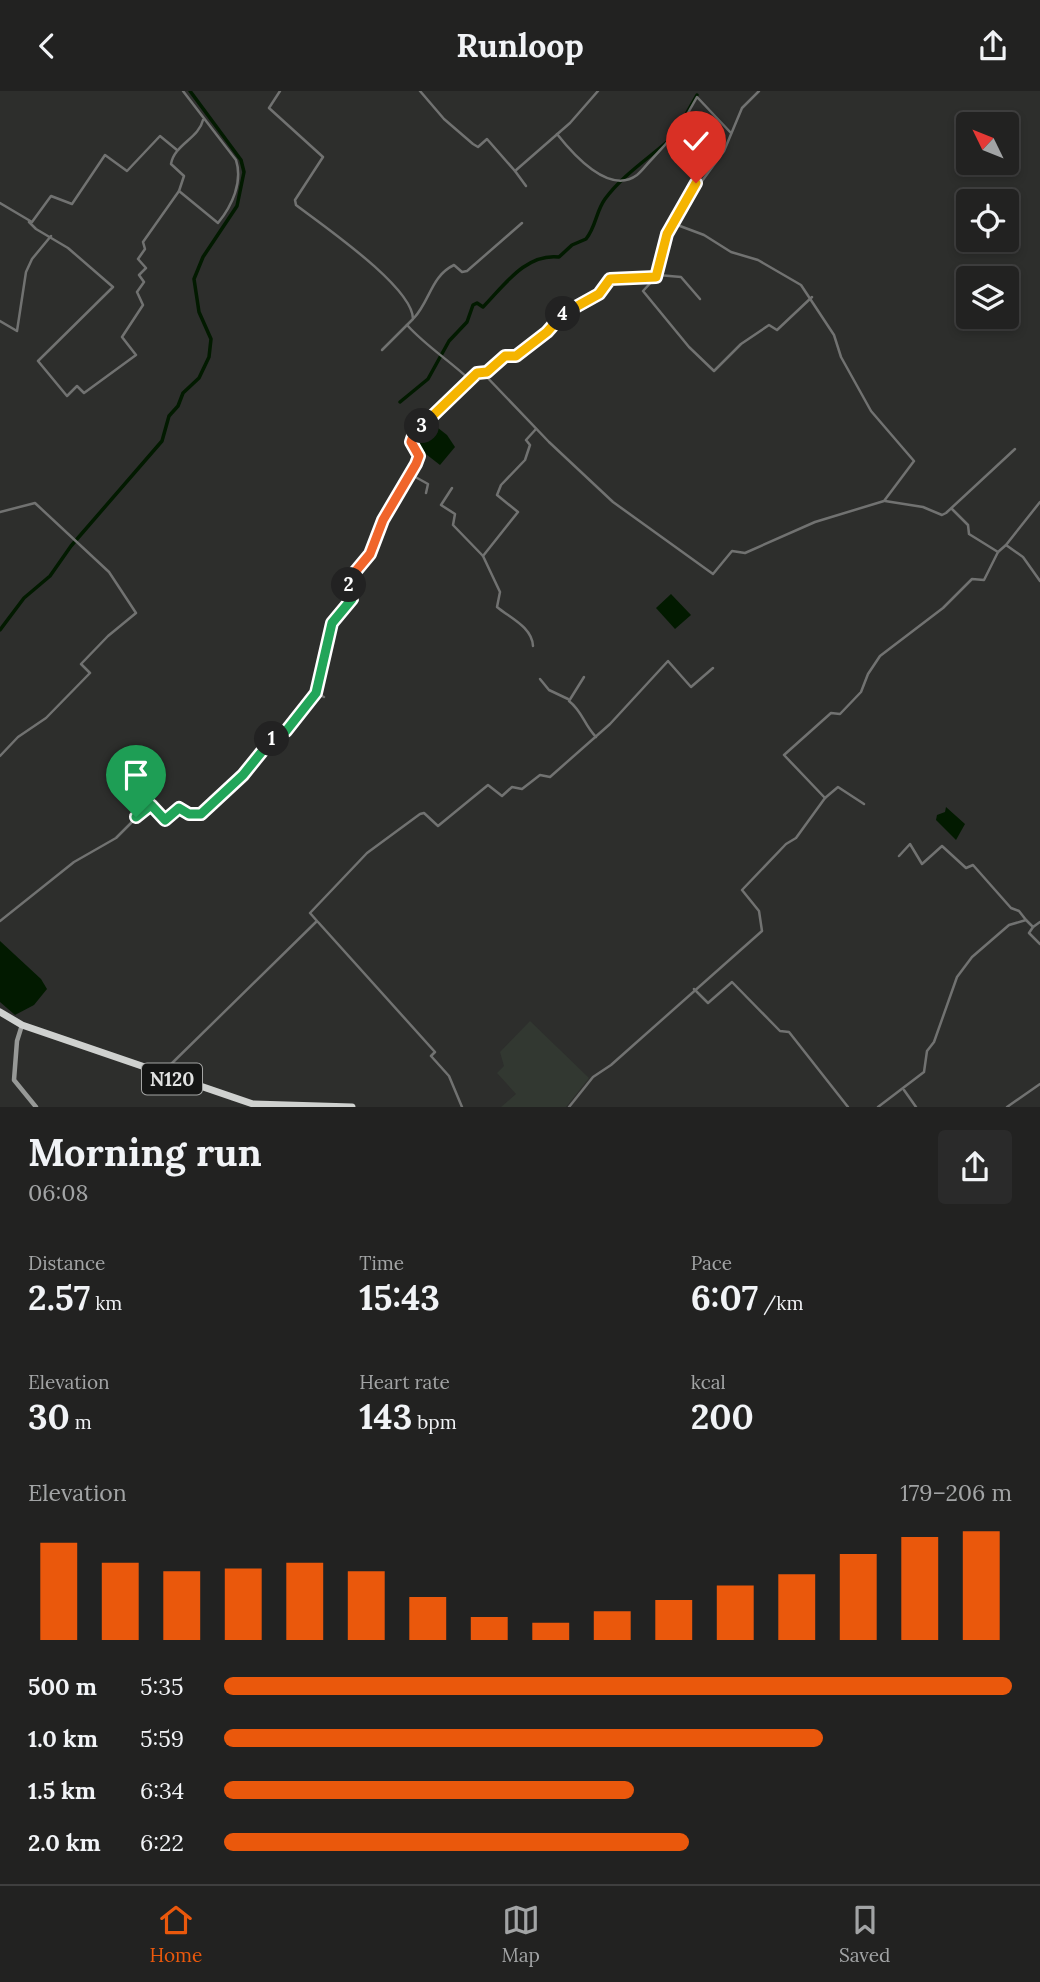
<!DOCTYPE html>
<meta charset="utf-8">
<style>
:root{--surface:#222221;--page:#2a2a2a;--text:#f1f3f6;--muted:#a2a4a5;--line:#3f3f3f;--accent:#ea580c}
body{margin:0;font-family:Lora,serif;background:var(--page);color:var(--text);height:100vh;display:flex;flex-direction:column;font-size:26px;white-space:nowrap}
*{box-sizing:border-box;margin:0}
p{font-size:23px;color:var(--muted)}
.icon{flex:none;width:38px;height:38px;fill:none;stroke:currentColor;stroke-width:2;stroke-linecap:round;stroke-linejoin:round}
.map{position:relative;height:1016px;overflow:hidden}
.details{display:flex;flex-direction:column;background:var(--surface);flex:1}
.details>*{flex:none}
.needle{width:46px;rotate:313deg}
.buttons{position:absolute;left:956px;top:21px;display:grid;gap:14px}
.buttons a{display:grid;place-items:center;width:63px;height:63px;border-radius:7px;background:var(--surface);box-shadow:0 4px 10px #0003,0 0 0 2px var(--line);font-size:35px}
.pin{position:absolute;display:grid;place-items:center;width:60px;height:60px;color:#fff;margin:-72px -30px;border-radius:50% 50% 50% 0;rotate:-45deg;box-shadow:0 0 7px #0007}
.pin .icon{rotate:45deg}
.km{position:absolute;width:35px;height:35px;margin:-18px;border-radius:50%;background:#222;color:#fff;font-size:19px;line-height:35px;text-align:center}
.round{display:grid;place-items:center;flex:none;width:74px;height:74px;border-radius:7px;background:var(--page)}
.headline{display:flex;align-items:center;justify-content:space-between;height:119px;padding:0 28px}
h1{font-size:38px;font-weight:700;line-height:52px}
.metrics{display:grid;grid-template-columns:repeat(3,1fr);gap:10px;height:119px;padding:7px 28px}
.metrics div{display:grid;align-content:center}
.metrics b{font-size:35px;font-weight:700}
.metrics small{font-size:19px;font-weight:400}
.metrics p{font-size:19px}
.chart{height:196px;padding:14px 28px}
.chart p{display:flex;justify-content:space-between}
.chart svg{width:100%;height:126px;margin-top:7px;stroke:var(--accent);stroke-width:6}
ul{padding:0 28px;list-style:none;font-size:23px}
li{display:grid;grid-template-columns:112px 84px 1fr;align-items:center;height:52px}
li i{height:18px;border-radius:9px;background:var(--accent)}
header{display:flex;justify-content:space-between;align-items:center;height:91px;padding:0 28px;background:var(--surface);font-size:32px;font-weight:700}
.tabs{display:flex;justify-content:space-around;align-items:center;height:98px;border-top:2px solid var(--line);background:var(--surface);font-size:19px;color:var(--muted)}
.tabs a{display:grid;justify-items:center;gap:4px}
.tabs .on{color:var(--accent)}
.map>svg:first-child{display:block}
</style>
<header><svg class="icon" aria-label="back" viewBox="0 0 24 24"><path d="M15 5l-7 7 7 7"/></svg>Runloop<svg class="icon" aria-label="share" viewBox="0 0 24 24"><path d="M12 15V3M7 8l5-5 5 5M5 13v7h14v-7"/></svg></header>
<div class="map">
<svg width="1040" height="1016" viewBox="0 0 1040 1016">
<rect width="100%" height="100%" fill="#2d2e2c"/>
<!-- built -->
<polygon fill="#323831" points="530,930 589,987 566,1016 501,1016 516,1003 497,982 504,975 500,961"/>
<!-- water -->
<g fill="#021a00">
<polygon points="433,333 447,344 455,356 440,374 413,353 421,338"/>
<polygon points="671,503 691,524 675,538 656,517"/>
<polygon points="946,716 965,733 956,749 936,729 937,724 945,721"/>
<polygon points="0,850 41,888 47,898 34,914 15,924 0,911"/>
</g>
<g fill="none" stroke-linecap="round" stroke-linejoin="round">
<!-- canal -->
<g stroke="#021a00" stroke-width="3.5">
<polyline points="685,25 697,4"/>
<path d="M400,311l28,-23 21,-38 18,-19 6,-17 4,-2 6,4c20,-20 42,-54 76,-50l13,-12 14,-6c10,-12 10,-28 19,-40 16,-22 41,-39 62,-57"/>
<polyline points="0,539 24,507 50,485 71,455 162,350 169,325 178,315 183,302 199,287 209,266 211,248 199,221 194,188 203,166 237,115 244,81 241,69 190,0"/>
</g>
<!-- street -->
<g stroke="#717271" stroke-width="2.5">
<path d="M183,0l53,69c7,22 -4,46 -18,63l-39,-32 5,-15 -13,-12c3,-19 28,-26 32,-44"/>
<polyline points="420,0 444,28 473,53 478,56 487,48 515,80 570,32 598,0"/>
<polyline points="759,0 742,17 724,60 702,90 691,98 667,143 656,186 643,200 689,256 714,280 741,253 769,234 777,239 812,206"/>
<path d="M557,43c15,19 52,62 80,41 5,-4 10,-11 15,-16 19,-19 32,-37 45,-62l34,36"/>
<polyline points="515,80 526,95"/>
<polyline points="0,112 32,131 51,105 72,113 105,64 127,80 160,45 177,59"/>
<polyline points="29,131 36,138 68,157 113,196 38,270 67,305 77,295 84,302 136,264 122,246 143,214 137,201 144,191 139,184 146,177 138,168 145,158 143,151 179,100"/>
<polyline points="658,184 681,186 700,208"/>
<path d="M414,227c16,-17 17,-42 40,-53l8,7 5,-1 55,-48"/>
<polyline points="0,230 17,240 26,181 32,168 51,145"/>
<polyline points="382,259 407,234"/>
<polyline points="483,282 505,265 516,265 547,241 566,220 602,201 610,188 656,186"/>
<polyline points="470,289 477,282 483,282 549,351 613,411 713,483 732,460 745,462 815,431 884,410 914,370 871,320 841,266 834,244 801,194 758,169 731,161 704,144 672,132"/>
<polyline points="410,383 428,393 426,402"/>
<polyline points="452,397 441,414 455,423 453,434 483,465"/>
<polyline points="885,410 923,416 942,424 946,422 1015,358"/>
<polyline points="1040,411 1006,454 1023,466 1040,490"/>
<polyline points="952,418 968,434 969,443 998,461 1006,454"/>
<polyline points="0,421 35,412 109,481 136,522 108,545 81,573 90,582 46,627 18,646 0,665"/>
<path d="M533,555c-1,-19 -23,-28 -36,-39l3,-15 -17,-36 35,-44 -21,-17 4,-10 24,-25 5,-15 -4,-5 10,-11"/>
<path d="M584,586l-15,24c14,11 15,24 27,36"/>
<polyline points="540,588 549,599 568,608"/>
<polyline points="316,602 324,606"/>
<polyline points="825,707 784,664 831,622 840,623 861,601 868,583 880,565 943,517 972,488 984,489 998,461"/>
<polyline points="899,765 910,753 922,773 942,755 966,777 973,774 1011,817 1019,820 1026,829"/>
<path d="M0,830l74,-59 42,-24 32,-32 5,1 12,12 14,-11 10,6h12l42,-39 33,-41 10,-3 23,-28 7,-10 11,-38 5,-32 20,-24 -4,-17 23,-28 12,-34 33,-56 3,-8 -8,-14 3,-9 56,-53c-21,-20 -43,-33 -63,-55l6,-6c0,-32 -91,-94 -117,-114l-1,-5 28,-43 -54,-49 11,-17"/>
<polyline points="318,831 435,961 431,965 449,985 462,1016"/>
<polyline points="1033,836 1029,842 1040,853"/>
<polyline points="694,898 708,912 732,891 780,940 789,941 848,1016"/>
<polyline points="165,979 317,830 310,822 367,762 420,723 424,722 438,735 488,694 502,705 512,696 522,698 540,684 550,686 610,633 668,570 691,596 713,577"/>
<polyline points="904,999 916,1016"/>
<polyline points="569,1016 593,986 611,974 762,840 759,820 742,799 786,753 796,747 825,707 838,696 864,713"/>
<polyline points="878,1016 924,981 927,960 934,951 957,886 972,866 1009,834 1026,829 1033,836 1040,831"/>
<polyline points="1007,1016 1040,993"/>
</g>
<!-- secondary -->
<polyline stroke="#979997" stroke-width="4.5" points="22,934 17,950 14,989 36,1016"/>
<!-- highway -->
<polyline stroke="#cfd1cf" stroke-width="7" points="0,921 22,934 253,1013 352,1016"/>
</g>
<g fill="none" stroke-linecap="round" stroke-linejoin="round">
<defs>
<polyline id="split-1" points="136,726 151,714 165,729 179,717 189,723 201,723 243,684 272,648"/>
<polyline id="split-2" points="272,648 276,643 286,640 316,602 332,532 352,508 349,494"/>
<polyline id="split-3" points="349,494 350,487 370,463 383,429 416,373 419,365 411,351 414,342 422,335"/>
<polyline id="split-4" points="422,335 477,282 487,281 505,265 516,265 547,241 563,223"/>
<polyline id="split-5" points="563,223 599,203 610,188 656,186 667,143 696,92"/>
</defs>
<!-- split-1 casing -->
<use href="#split-1" stroke="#fff" stroke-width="14"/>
<!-- split-2 casing -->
<use href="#split-2" stroke="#fff" stroke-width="14"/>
<!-- split-3 casing -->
<use href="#split-3" stroke="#fff" stroke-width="14"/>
<!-- split-4 casing -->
<use href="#split-4" stroke="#fff" stroke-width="14"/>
<!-- split-5 casing -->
<use href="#split-5" stroke="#fff" stroke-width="14"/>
<!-- split-1 -->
<use href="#split-1" stroke="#22a559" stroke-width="9"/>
<!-- split-2 -->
<use href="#split-2" stroke="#22a559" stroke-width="9"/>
<!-- split-3 -->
<use href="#split-3" stroke="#f0652b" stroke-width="9"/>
<!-- split-4 -->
<use href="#split-4" stroke="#f5b400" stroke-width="9"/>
<!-- split-5 -->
<use href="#split-5" stroke="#f5b400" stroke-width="9"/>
</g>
<g text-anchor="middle" stroke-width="7" stroke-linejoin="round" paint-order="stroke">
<!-- shield labels -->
<rect fill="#151615" stroke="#a4a5a4" stroke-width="2" x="142" y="972.5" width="60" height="31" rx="5"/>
<g font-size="19" font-weight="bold" fill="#e1e2e1">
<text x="172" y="995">N120</text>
</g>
</g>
</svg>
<div class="buttons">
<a><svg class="needle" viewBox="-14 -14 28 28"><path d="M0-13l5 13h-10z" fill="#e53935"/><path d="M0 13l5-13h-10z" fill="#a2a4a5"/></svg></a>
<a><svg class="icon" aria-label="locate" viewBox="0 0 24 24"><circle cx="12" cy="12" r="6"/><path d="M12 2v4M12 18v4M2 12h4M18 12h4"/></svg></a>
<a><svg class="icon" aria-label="layers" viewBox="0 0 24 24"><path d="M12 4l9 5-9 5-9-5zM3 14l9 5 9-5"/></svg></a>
</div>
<div class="pin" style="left:136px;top:726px;background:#1e9e55"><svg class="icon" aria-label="arrive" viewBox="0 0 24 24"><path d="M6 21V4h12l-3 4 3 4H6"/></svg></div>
<div class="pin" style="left:696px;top:92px;background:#d93025"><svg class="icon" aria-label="check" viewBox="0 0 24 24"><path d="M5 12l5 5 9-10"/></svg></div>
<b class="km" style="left:272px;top:648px">1</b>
<b class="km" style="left:349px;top:494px">2</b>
<b class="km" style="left:422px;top:335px">3</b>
<b class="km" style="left:563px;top:223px">4</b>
</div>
<section class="details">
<div class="headline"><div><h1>Morning run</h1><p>06:08</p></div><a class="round"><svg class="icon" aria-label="share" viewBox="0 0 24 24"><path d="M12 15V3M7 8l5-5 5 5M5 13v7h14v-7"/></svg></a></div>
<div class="metrics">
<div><p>Distance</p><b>2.57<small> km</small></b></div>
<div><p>Time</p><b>15:43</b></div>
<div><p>Pace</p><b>6:07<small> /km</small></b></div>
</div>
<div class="metrics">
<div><p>Elevation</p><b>30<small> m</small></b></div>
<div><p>Heart rate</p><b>143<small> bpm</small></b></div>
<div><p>kcal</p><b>200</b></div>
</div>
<div class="chart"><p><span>Elevation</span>179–206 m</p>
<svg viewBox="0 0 160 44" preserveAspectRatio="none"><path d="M5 44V10M15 44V17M25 44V20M35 44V19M45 44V17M55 44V20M65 44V29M75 44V36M85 44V38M95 44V34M105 44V30M115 44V25M125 44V21M135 44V14M145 44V8M155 44V6"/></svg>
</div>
<ul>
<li><b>500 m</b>5:35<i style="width:100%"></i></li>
<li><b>1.0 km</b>5:59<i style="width:76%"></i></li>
<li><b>1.5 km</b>6:34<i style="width:52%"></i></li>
<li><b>2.0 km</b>6:22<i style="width:59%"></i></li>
</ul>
</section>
<nav class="tabs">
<a class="on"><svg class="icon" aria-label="home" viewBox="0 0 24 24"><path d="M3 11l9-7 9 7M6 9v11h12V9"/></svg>Home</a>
<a><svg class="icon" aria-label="map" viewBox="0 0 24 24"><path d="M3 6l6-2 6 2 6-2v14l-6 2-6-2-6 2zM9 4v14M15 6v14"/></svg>Map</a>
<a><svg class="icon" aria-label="saved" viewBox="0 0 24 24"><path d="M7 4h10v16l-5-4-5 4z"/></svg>Saved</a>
</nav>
